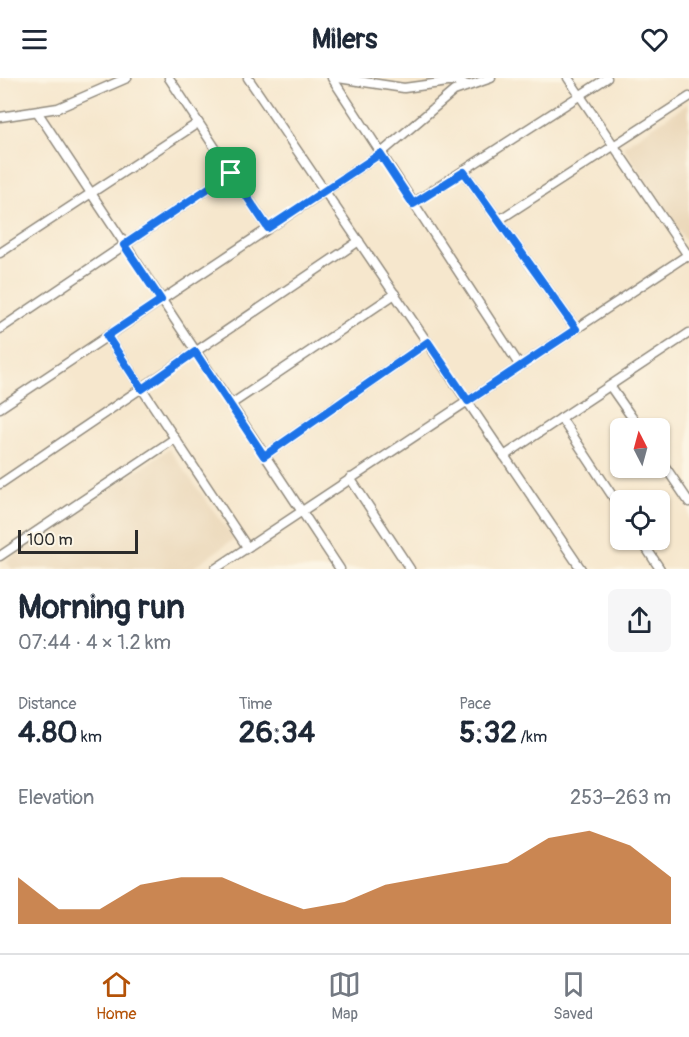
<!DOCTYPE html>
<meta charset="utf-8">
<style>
:root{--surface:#fff;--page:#f6f6f7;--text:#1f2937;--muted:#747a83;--line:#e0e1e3;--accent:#b45309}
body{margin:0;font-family:Pangolin,sans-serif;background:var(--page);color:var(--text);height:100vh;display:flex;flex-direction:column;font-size:22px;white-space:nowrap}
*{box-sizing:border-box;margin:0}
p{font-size:20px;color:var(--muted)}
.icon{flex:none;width:33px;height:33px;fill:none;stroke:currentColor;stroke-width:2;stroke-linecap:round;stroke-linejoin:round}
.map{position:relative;height:491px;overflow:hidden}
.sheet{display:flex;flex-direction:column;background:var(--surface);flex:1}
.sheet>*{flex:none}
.needle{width:39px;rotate:354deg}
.controls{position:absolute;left:610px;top:340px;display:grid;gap:12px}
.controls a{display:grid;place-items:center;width:60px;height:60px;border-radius:9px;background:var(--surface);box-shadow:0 2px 4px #0004;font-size:30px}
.scale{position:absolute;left:18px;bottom:15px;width:120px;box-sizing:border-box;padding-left:6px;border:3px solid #2b2b2b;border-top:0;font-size:16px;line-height:21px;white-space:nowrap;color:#2b2b2b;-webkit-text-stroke:4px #fcf5e5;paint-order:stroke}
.pin{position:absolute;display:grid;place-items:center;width:51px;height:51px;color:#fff;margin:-26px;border-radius:12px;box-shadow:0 3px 9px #0006}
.round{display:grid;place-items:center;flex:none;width:63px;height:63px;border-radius:9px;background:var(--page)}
.summary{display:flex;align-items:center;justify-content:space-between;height:102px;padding:0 18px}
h1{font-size:33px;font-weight:800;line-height:45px}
.metrics{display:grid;grid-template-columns:repeat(3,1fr);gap:9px;height:102px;padding:6px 18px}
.metrics div{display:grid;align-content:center}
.metrics b{font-size:30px;font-weight:800}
.metrics small{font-size:16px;font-weight:400}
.metrics p{font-size:16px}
.chart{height:168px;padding:12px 18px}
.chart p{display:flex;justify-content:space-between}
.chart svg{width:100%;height:108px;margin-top:6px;fill:var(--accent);opacity:.7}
header{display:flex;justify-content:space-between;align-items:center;height:78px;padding:0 18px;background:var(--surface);font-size:27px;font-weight:800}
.tab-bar{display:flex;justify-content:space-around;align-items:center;height:84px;border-top:2px solid var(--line);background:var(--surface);font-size:16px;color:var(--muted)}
.tab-bar a{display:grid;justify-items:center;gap:3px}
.tab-bar .active{color:var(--accent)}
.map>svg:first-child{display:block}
</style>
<header><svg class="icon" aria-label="menu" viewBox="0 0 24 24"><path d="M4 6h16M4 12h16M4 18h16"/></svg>Milers<svg class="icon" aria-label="heart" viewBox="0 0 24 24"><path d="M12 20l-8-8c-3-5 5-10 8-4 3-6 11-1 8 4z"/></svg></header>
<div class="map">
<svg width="689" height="491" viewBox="0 0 689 491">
<rect width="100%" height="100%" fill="#fcf5e5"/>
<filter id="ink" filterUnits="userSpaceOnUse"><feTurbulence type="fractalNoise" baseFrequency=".0167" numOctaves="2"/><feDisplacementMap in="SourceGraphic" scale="12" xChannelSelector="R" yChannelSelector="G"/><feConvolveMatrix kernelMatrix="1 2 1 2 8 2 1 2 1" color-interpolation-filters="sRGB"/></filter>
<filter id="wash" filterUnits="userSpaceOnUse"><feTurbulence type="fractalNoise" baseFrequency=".008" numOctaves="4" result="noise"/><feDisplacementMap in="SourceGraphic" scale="24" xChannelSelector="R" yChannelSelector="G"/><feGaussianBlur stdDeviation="1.35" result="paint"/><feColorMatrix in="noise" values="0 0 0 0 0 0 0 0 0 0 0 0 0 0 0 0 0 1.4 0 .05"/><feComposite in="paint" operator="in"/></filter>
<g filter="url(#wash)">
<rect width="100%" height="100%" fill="#f6e7cd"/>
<!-- built -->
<g fill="#ebd8ba">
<polygon points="689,25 689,159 685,162 623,68"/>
<polygon points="169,371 234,461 191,491 12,491 6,483"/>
</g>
</g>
<g filter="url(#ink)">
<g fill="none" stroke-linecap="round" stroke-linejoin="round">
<defs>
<g id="street">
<polyline points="169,0 268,150"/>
<polyline points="248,0 581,491"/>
<polyline points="332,0 520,288"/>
<polyline points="338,0 404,10 455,3 468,7"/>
<polyline points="568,0 689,179"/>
<polyline points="38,35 340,491"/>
<polyline points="0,39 58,30 127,0"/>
<polyline points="464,94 576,251"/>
<polyline points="413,125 607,0"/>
<polyline points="499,142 689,19"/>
<polyline points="0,175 198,45"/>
<polyline points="0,251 231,95"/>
<polyline points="107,258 247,469"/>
<polyline points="610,308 640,351"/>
<polyline points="230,327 395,216"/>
<polyline points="0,330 380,76 454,13 491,0"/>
<polyline points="561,340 621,431"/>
<polyline points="264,378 428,264"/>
<polyline points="504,378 689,255"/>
<polyline points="660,381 689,424"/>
<polyline points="350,400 410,491"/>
<polyline points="0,406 359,163"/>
<polyline points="641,462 660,491"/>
<polyline points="0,478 174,361"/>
<polyline points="215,491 689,176"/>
</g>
</defs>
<!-- street casing -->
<use href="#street" stroke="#90897c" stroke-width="11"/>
<!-- street -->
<use href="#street" stroke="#fff" stroke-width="8"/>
</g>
</g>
<g fill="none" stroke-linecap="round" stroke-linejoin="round" filter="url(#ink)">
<defs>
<polygon id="route" points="380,76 413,126 464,94 576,251 468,323 428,264 264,378 195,274 142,311 107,258 161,222 124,167 231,95 268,150"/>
</defs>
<!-- route casing -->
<use href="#route" stroke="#fff" stroke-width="12"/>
<!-- route -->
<use href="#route" stroke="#1a73e8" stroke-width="8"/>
</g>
</svg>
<div class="controls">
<a><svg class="needle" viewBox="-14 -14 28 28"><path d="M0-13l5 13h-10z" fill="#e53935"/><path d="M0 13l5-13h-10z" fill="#747a83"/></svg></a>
<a><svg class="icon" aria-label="locate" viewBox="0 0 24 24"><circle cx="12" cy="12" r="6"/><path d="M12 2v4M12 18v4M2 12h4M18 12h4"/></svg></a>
</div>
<div class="scale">100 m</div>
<div class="pin" style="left:231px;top:95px;background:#1e9e55"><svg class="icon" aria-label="arrive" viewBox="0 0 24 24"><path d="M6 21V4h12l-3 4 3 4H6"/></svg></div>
</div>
<section class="sheet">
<div class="summary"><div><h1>Morning run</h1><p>07:44 · 4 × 1.2 km</p></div><a class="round"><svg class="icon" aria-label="share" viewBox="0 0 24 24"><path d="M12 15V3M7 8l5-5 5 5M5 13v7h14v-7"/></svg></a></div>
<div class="metrics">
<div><p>Distance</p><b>4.80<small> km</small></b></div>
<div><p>Time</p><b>26:34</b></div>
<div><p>Pace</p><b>5:32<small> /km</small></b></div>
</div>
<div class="chart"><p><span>Elevation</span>253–263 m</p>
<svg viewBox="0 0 160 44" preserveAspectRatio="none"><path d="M0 44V25L10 38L20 38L30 28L40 25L50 25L60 32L70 38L80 35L90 28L100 25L110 22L120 19L130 9L140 6L150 12L160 25V44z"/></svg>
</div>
</section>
<nav class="tab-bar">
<a class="active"><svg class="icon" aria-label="home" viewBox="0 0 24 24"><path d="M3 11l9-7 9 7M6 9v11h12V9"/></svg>Home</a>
<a><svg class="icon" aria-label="map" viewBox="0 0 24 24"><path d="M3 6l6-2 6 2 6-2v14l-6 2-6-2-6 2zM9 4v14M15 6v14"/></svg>Map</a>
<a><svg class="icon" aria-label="saved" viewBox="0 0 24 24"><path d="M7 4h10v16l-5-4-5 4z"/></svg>Saved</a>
</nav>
